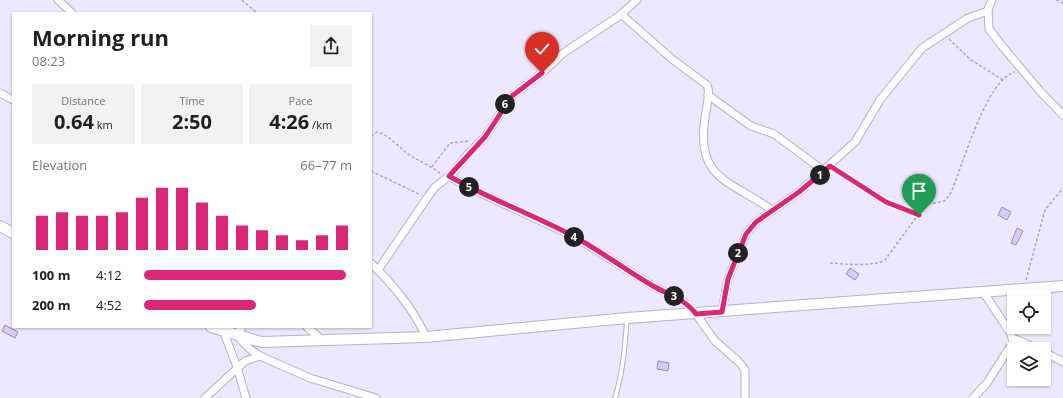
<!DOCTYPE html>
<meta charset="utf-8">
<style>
:root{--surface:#fff;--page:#f2f2f2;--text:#202124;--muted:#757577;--accent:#db2777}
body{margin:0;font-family:"Open Sans",sans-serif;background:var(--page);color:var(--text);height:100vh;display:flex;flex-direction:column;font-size:15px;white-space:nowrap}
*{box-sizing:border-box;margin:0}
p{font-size:13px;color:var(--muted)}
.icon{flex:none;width:22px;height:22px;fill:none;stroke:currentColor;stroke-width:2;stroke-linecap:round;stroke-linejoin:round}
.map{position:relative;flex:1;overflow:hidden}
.sheet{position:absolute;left:12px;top:12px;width:360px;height:316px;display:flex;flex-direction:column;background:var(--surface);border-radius:0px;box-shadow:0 1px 3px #0004}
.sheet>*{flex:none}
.tools{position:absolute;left:1007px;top:290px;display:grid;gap:8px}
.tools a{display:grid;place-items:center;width:44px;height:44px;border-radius:0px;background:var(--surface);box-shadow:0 1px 3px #0004;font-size:20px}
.pin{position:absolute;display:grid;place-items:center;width:34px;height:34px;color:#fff;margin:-41px -17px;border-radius:50% 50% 50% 0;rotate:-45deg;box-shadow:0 0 4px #0007}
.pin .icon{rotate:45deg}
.km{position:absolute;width:20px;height:20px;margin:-10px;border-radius:50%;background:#222;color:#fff;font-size:11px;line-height:20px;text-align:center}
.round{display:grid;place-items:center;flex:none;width:42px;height:42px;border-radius:0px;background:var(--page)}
.headline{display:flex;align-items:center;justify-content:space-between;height:68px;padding:0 20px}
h1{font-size:22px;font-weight:700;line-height:30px}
.metrics{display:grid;grid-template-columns:repeat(3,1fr);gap:6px;height:68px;padding:4px 20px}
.metrics div{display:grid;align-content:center;border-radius:0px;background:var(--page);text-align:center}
.metrics b{font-size:20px;font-weight:700}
.metrics small{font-size:11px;font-weight:400}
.metrics p{font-size:11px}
.chart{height:112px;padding:8px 20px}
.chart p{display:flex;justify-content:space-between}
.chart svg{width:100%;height:72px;margin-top:4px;stroke:var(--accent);stroke-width:6}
ul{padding:0 20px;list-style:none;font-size:13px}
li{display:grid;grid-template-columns:64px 48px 1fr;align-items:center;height:30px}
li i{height:10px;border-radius:5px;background:var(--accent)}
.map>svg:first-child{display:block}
</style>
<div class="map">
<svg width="1063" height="398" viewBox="0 0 1063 398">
<rect width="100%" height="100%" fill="#ede8ff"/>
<!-- building -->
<g fill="#d7cbfb" stroke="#958fa9">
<polygon points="1002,207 1011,212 1007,220 998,215"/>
<polygon points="1017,228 1023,231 1016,245 1011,243"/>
<polygon points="850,268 859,274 855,280 846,274"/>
<polygon points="5,325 18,332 15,338 2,331"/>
<polygon points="658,361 669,363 668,371 657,369"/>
</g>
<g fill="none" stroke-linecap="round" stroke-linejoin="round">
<defs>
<path id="lane" d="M615,398c8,-26 10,-52 12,-80"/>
<g id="street">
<polyline points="58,0 72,13"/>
<polyline points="992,0 988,9 989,29 1002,46 1039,90 1063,115"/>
<path d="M621,14l51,45 35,26c4,8 -1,24 -2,33 -10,62 27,63 67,92"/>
<polyline points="0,93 13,100"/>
<polyline points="708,95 751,126 774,134 824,171"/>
<polyline points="449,176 474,190 575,237 653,286 684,302 696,314 715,341 739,362 745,370 745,398"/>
<path d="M371,263c22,22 42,45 55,74"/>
<polyline points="378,270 427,198 435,187 453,173 467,155 485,137 512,96 542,73 562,54 619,16 637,0"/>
<polyline points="722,311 728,279 746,234 756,222 799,192 855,142 880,100 922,48 968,18 988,11"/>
<polyline points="307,327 323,341"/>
<polyline points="224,333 237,367 246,398"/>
<polyline points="236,336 242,327"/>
<polyline points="238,337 250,349 260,356 310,378 376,398"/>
<polyline points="1013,338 1038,349"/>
<polyline points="1044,352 1063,362"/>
<polyline points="205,398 245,361 260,356"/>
<polyline points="973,398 987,383 1013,342 1011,334 984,293"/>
</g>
<g id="secondary">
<polyline points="0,226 13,233"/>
<polyline points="211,327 261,342 426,337 627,318 1063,286"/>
</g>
</defs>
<!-- lane casing -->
<use href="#lane" stroke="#b6b0cb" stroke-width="5.5"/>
<!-- street casing -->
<use href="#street" stroke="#b6b0cb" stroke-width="9"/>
<!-- secondary casing -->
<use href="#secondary" stroke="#b6b0cb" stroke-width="12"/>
<!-- path -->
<g stroke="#aca8ba" stroke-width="1.5" stroke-dasharray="3 2" stroke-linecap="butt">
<polyline points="242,0 257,13"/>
<polyline points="1056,0 1063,3"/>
<polyline points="949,39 971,60 1003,80"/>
<path d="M371,136l6,-4c14,4 20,14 31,22 11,7 23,12 33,20"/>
<polyline points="432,167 450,143 470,141"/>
<path d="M835,169l51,33 33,13 10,-11 15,-3 6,-6c12,-27 36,-116 65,-123"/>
<polyline points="371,171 421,195"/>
<path d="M830,263c14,1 43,4 55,-3l33,-45"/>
<polyline points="1026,280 1045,210 1063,188"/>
</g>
<!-- lane -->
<use href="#lane" stroke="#fff" stroke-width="3.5"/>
<!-- street -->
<use href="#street" stroke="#fff" stroke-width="7"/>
<!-- secondary -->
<use href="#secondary" stroke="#fff" stroke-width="10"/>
</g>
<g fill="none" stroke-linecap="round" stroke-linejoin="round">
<defs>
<path id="route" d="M542,73l-30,23 -27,41 -36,39c40,23 85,39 126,61 27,15 52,34 78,49 16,9 32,13 43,28l26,-2 6,-33 18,-45 10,-12 43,-30 31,-26 56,36 33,13"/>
</defs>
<!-- route casing -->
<use href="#route" stroke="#fff" stroke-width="8"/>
<!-- route -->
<use href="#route" stroke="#db2777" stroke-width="5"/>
</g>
</svg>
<div class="tools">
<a><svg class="icon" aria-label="locate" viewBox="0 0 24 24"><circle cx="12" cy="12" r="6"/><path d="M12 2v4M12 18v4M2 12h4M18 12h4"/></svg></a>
<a><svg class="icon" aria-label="layers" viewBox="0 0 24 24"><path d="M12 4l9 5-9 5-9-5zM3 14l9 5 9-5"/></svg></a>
</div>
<div class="pin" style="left:919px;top:215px;background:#1e9e55"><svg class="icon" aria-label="arrive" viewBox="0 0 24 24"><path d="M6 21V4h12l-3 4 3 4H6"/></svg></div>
<div class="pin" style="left:542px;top:73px;background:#d93025"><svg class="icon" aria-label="check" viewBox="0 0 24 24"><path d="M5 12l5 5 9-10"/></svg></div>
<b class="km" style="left:820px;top:175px">1</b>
<b class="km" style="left:738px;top:253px">2</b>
<b class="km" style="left:674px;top:296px">3</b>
<b class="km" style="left:574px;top:237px">4</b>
<b class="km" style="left:469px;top:187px">5</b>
<b class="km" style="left:505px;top:104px">6</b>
<section class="sheet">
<div class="headline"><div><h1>Morning run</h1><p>08:23</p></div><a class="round"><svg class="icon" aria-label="share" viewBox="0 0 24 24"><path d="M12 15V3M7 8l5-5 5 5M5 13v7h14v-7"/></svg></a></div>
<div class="metrics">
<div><p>Distance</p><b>0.64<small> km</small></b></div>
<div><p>Time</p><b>2:50</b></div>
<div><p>Pace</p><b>4:26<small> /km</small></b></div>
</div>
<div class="chart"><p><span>Elevation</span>66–77 m</p>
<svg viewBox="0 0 160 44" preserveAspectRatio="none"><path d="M5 44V23M15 44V21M25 44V23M35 44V23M45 44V21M55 44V12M65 44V6M75 44V6M85 44V15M95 44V23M105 44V29M115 44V32M125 44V35M135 44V38M145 44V35M155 44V29"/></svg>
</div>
<ul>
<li><b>100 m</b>4:12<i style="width:97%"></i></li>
<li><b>200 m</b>4:52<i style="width:54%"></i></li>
</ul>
</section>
</div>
